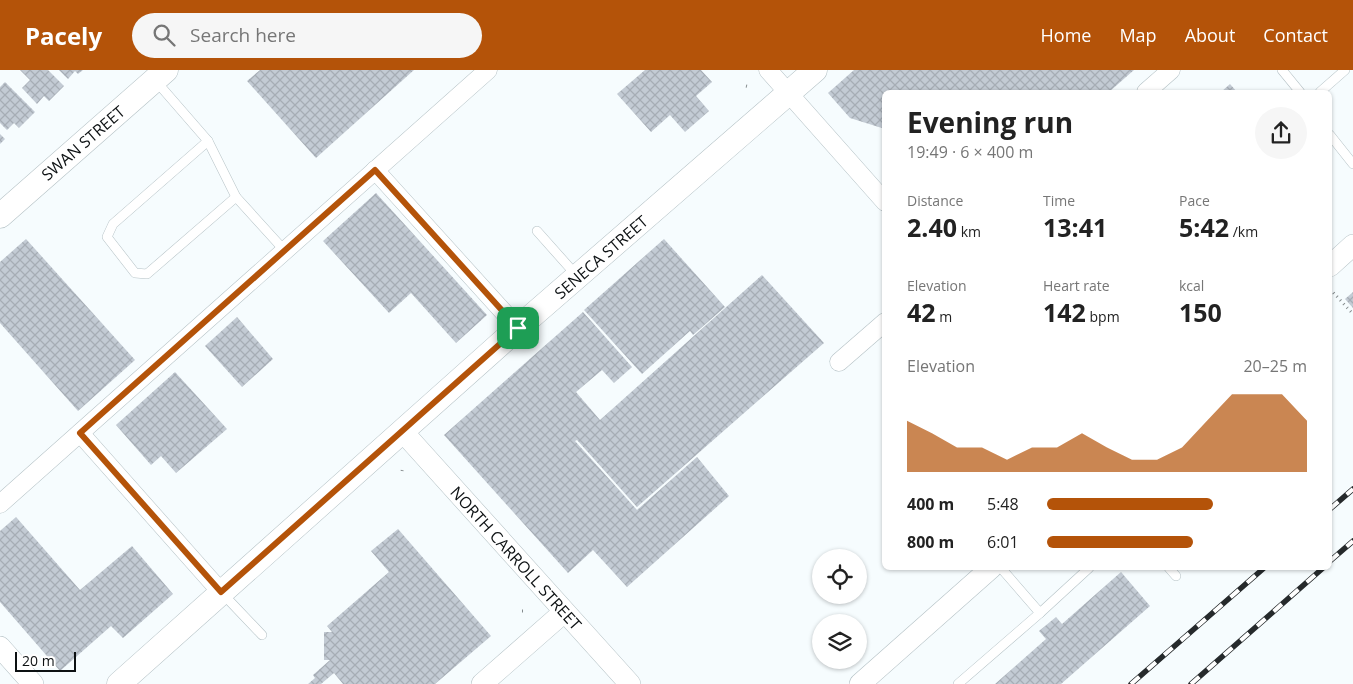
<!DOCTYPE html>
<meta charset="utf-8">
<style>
:root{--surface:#fff;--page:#f6f6f6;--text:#222;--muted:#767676;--accent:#b45309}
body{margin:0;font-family:"Open Sans",sans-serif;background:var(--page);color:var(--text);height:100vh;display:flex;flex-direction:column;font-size:19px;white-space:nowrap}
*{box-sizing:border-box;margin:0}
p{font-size:16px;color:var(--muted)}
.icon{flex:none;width:28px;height:28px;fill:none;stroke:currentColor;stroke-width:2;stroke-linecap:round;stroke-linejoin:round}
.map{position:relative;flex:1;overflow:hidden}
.panel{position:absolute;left:882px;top:20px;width:450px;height:480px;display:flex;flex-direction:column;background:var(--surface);border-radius:8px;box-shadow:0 1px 4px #0004}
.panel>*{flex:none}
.fabs{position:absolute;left:812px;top:479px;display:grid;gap:10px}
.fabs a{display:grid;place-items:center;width:55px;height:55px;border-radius:50%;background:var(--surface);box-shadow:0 1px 4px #0004;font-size:25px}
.scale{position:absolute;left:15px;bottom:12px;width:61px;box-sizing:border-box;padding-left:5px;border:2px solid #0d1113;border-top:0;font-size:14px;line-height:18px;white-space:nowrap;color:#0d1113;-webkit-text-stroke:4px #fff;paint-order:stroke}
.pin{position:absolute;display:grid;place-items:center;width:42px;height:42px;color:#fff;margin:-21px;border-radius:10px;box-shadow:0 2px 8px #0006}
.round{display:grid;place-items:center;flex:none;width:52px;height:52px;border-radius:26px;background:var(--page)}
.summary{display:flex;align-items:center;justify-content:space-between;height:85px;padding:0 25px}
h1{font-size:28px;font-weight:700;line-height:38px}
.stats{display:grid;grid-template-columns:repeat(3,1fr);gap:8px;height:85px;padding:5px 25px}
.stats div{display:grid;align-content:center}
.stats b{font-size:25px;font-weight:700}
.stats small{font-size:14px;font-weight:400}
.stats p{font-size:14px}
.chart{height:140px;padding:10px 25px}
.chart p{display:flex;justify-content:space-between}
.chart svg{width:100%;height:90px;margin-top:5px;fill:var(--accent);opacity:.7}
ul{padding:0 25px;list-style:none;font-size:16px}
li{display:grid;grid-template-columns:80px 60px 1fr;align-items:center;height:38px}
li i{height:12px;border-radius:6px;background:var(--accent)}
header{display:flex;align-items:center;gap:30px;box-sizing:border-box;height:70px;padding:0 25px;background:var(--accent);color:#fff}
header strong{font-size:24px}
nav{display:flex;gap:28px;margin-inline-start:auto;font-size:18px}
.search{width:350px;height:45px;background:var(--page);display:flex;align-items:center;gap:12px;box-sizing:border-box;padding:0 18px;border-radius:28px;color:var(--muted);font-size:19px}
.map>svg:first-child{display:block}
</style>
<header>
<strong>Pacely</strong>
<div class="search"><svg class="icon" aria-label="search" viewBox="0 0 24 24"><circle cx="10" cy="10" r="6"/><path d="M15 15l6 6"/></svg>Search here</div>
<nav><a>Home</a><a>Map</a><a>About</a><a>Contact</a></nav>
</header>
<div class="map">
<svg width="1353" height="614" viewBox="0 0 1353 614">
<defs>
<pattern id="building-cross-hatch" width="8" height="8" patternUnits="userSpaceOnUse" patternTransform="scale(1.25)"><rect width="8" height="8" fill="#c3cbd4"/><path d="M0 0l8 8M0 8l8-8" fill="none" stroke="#a6adb5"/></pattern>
</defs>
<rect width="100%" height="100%" fill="#f6fcfe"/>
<!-- building -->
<g fill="url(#building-cross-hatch)">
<polygon points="20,0 48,0 64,16 49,31 44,26 37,34 22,18 30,10"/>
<polygon points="59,0 83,0 78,4 75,1 68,9"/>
<polygon points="260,0 414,0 316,88 247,11"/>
<polygon points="645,0 701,0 712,12 696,26 709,41 685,62 670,45 651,62 617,24"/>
<polygon points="854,0 1134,0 1109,22 885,22 885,59 850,48 828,23"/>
<polygon points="5,12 35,42 19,58 14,53 7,60 0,53 0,17"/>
<polygon points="1230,14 1237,22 1221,22"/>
<polygon points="0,64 5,69 0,74"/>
<polygon points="376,123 487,245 456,273 411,223 389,243 323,171"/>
<polygon points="26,169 135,290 78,341 0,253 0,192"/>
<polygon points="664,169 725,237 693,265 690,261 642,304 584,240"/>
<polygon points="762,205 824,273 637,437 577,370 575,371 637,440 697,387 729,426 627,517 593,480 568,503 444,365 583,242 632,297 614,313 602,300 576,322 600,350"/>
<polygon points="1353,222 1353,238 1345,229"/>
<polygon points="237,247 273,289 242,317 205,276"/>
<polygon points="175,302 227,359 176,403 161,386 151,395 116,355"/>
<polygon points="16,447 80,520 132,476 173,524 123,568 111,556 60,601 0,532 0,461"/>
<polygon points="398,459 491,566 435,614 343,614 334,603 321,614 308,614 315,608 313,605 330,590 324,590 324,562 332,562 327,556 389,502 371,481"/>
<polygon points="1121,502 1150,536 1061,614 995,614 1046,569 1039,561 1056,547 1062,554"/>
</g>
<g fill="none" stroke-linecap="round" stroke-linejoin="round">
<defs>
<g id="service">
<polyline points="1282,0 1300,22"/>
<polyline points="155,10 208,71 236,127 285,181"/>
<polyline points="1320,22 1345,0"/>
<polyline points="1330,65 1353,94"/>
<polyline points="208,71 113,154 107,167 135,203 147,204 236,127"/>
<polyline points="537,161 577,206"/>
<polyline points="1169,498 1176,506"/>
<polyline points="222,523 262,565"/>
<polyline points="1040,543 1089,498"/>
<polyline points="958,614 1040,543 1001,498"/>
</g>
<g id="minor">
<polyline points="768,0 885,132"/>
<polyline points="1146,22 1171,0"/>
<polyline points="375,100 518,258"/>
<polyline points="839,292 885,252"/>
<polyline points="80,363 221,522"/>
<polyline points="0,434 488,0"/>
</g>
<g id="tertiary">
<polyline points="1330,196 1353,175"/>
<polyline points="403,362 630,614"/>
<polyline points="0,577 33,614"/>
<polyline points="482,614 564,542"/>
<polyline points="860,614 991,498"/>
</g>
<g id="secondary">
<polyline points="0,146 166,0"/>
<polyline points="119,614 518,258 815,0"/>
</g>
</defs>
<!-- service casing -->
<use href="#service" stroke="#b4c1c5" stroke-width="10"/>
<!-- minor casing -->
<use href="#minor" stroke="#b4c1c5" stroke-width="19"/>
<!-- tertiary casing -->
<use href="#tertiary" stroke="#b4c1c5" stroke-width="22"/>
<!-- secondary casing -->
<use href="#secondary" stroke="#b4c1c5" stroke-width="25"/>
<!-- path -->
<g stroke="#858b8d" stroke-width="3" stroke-dasharray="1 4" stroke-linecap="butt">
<polyline points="746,16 750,17"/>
<polyline points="1330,219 1353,244"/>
<polyline points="402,401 403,397"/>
<polyline points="522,541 526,541"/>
</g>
<!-- service -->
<use href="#service" stroke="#fff" stroke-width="9"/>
<!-- minor -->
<use href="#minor" stroke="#fff" stroke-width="18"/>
<!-- tertiary -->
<use href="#tertiary" stroke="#fff" stroke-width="21"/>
<!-- secondary -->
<use href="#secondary" stroke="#fff" stroke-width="24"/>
<defs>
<g id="rail">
<polyline points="1330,439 1353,419"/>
<polyline points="1330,491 1353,471"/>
<polyline points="1131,614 1264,498"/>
<polyline points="1191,614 1323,498"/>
</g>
</defs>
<!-- rail casing -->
<use href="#rail" stroke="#262a2c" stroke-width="5.5"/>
<!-- rail -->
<use href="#rail" stroke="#fff" stroke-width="4" stroke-dasharray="11" stroke-linecap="butt"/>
</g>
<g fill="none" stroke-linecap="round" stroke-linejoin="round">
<defs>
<polygon id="route" points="375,100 518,258 221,522 80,363"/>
</defs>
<!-- route casing -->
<use href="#route" stroke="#fff" stroke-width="10"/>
<!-- route -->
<use href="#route" stroke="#b45309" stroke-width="6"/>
</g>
<g text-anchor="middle" stroke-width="4" stroke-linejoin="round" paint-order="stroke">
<!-- street labels -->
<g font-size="16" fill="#0d1113" stroke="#fff">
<text transform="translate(83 73) rotate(-41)" y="6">SWAN STREET</text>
<text transform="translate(601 187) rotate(-41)" y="6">SENECA STREET</text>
<text transform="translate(516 488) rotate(48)" y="6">NORTH CARROLL STREET</text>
</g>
</g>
</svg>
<div class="fabs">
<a><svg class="icon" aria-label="locate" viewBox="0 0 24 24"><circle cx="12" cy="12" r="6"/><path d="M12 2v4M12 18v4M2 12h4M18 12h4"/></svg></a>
<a><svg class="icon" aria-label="layers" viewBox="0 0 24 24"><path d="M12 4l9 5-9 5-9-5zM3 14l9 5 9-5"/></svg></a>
</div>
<div class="scale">20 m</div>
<div class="pin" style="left:518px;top:258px;background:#1e9e55"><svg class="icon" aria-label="arrive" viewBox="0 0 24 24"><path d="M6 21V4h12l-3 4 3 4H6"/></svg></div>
<section class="panel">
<div class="summary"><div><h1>Evening run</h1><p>19:49 · 6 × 400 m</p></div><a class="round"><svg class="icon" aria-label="share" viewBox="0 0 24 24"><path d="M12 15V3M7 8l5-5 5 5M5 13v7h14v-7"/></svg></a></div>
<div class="stats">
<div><p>Distance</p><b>2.40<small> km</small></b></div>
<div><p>Time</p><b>13:41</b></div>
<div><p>Pace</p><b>5:42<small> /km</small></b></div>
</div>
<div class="stats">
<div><p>Elevation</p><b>42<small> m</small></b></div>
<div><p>Heart rate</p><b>142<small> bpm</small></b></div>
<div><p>kcal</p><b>150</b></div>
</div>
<div class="chart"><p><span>Elevation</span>20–25 m</p>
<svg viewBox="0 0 160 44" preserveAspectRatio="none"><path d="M0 44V19L10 25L20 32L30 32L40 38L50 32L60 32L70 25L80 32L90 38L100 38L110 32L120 19L130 6L140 6L150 6L160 19V44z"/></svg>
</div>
<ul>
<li><b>400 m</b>5:48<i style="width:64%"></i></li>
<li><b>800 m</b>6:01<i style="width:56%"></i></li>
</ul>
</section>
</div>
